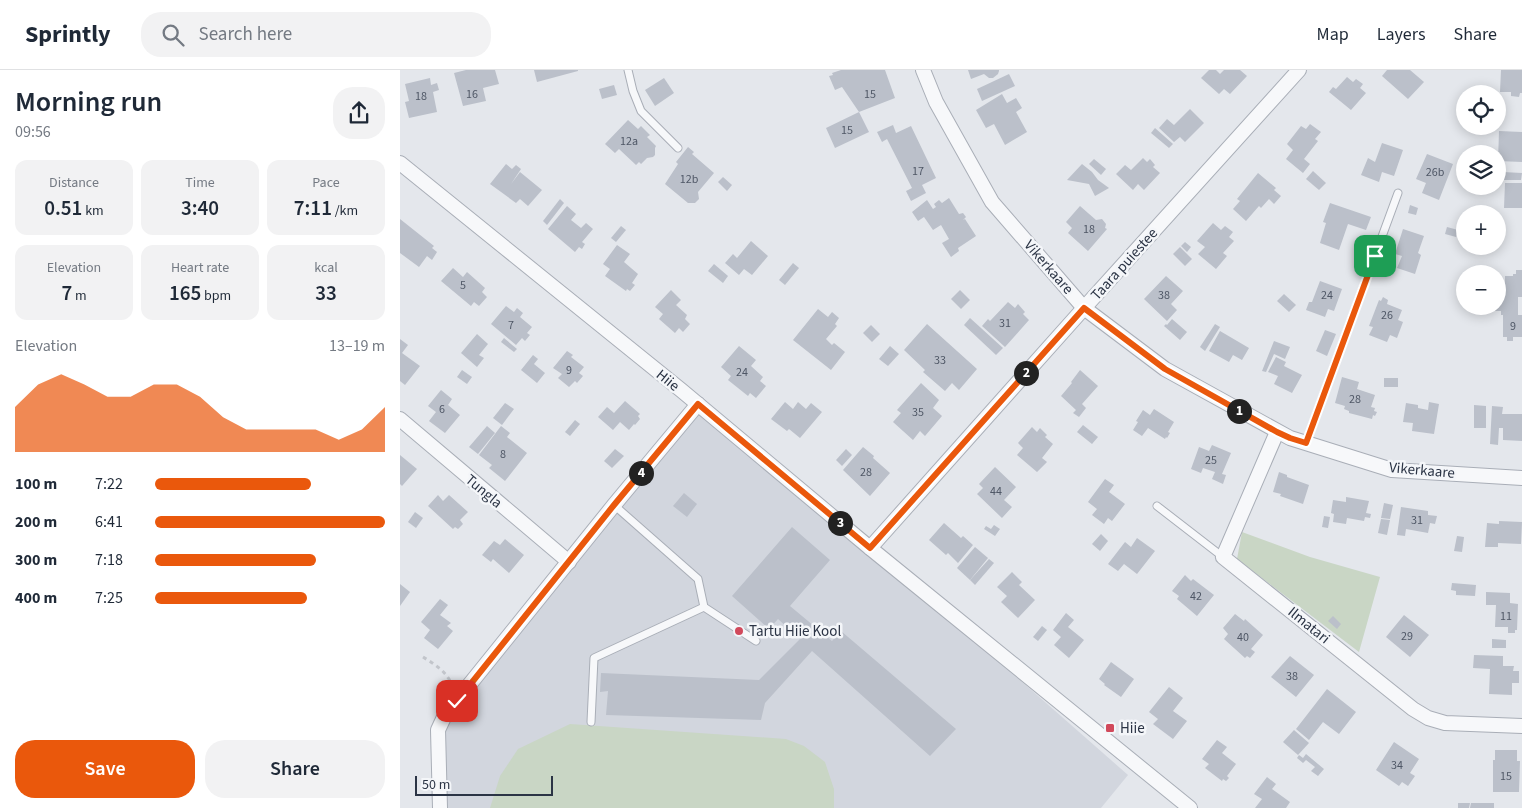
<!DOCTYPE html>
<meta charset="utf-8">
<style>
:root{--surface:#fff;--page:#f2f2f3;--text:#1f2937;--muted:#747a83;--line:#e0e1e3;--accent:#ea580c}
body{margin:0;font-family:"Source Sans 3",sans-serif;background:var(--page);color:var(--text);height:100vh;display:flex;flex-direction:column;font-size:19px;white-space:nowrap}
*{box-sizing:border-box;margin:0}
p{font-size:16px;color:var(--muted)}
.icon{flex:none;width:28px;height:28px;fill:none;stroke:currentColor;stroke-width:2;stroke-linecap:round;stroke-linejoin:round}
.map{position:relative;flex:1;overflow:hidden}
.details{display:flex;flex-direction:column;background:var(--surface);width:400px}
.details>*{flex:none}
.fabs{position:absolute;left:1056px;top:15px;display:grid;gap:10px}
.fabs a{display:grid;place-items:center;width:50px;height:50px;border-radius:50%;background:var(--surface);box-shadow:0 2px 12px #0003;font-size:25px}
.scale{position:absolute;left:15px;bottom:12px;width:138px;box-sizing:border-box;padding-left:5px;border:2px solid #2b3445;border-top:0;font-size:14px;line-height:18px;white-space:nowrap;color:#2b3445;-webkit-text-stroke:4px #f4f6f9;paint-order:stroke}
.pin{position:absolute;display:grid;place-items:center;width:42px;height:42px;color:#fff;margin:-21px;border-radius:10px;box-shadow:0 2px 8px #0006}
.km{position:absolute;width:25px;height:25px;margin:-12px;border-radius:50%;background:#222;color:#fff;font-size:14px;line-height:25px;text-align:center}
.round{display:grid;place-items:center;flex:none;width:52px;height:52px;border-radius:20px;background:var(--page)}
.overview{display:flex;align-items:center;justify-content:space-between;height:85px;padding:0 15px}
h1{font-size:28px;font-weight:600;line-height:38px}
.figures{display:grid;grid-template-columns:repeat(3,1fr);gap:8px;height:85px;padding:5px 15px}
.figures div{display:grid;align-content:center;border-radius:12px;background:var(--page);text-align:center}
.figures b{font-size:21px;font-weight:600}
.figures small{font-size:14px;font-weight:400}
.figures p{font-size:14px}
.chart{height:140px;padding:10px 15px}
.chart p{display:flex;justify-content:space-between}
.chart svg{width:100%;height:90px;margin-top:5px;fill:var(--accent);opacity:.7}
.cta{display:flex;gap:10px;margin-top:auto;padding:10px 15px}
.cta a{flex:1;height:58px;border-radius:20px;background:var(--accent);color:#fff;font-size:20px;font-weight:600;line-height:58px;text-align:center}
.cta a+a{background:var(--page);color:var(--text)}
ul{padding:0 15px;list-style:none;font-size:16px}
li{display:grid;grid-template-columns:80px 60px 1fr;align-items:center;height:38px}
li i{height:12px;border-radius:6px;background:var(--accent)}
header{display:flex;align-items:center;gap:30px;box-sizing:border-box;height:70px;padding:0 25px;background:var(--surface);border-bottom:1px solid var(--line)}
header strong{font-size:24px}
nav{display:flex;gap:28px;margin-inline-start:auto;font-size:18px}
.search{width:350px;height:45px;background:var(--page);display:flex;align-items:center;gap:12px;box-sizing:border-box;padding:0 18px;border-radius:20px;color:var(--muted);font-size:19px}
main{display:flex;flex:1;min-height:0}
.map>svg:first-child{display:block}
</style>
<header>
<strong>Sprintly</strong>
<div class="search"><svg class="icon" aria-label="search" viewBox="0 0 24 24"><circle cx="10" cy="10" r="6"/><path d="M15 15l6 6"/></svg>Search here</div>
<nav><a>Map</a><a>Layers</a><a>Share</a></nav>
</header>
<main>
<section class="details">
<div class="overview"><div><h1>Morning run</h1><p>09:56</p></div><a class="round"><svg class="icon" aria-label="share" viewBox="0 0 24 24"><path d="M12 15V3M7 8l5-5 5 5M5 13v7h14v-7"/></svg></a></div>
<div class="figures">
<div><p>Distance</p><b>0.51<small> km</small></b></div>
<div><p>Time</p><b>3:40</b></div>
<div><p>Pace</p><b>7:11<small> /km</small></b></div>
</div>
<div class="figures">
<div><p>Elevation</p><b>7<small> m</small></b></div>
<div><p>Heart rate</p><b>165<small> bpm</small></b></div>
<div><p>kcal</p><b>33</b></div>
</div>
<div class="chart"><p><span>Elevation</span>13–19 m</p>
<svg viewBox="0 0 160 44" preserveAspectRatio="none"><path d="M0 44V22L10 11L20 6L30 11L40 17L50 17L60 11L70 11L80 17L90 27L100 33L110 33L120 33L130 33L140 38L150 33L160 22V44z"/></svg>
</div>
<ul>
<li><b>100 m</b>7:22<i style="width:68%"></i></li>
<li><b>200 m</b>6:41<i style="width:100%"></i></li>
<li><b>300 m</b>7:18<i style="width:70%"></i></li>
<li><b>400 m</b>7:25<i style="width:66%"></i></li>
</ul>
<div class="cta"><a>Save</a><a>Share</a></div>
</section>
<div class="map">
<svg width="1122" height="738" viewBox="0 0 1122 738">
<rect width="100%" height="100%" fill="#e4e7ec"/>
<!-- built -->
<polygon fill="#d2d6de" points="298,334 470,478 728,705 701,738 40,738 45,645"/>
<!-- green -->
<g fill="#c9d6c5">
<polygon points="842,462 910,487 980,507 959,582 837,489"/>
<polygon points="170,654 386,669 404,676 425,692 434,719 434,738 90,738 100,706 118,679"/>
</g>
<!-- building -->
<g fill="#bbc0ca">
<polygon points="66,0 95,0 99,14 83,18 86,31 63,36 54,3"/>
<polygon points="134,0 178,0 178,1 137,12"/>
<polygon points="441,0 485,0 495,28 459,42 469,62 435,78 426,58 459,42 442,17 435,20 429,6 433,5 432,3"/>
<polygon points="568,0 599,0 599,1 598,4 593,8 589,8 584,4 571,9"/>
<polygon points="809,0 816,0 820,4 824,0 840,0 847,6 830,24 824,19 819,24 801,8"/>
<polygon points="987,0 1010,0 1024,12 1008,29 982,6"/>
<polygon points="1101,0 1122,0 1122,23 1120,23 1119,27 1111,26 1111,22 1100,22"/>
<polygon points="609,4 615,16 582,31 577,19"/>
<polygon points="947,7 953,12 956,9 963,14 960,18 966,23 951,40 929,22 933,17 936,19"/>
<polygon points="30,8 31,15 37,13 39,20 33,22 37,42 9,48 5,32 9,31 5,14"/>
<polygon points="264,8 274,23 255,36 245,20"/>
<polygon points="214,15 217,25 202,29 199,19"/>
<polygon points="602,24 607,33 616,28 622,38 616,42 627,62 605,75 594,54 586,58 576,40"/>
<polygon points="790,39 804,53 785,72 780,67 774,72 759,58 767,49 774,55"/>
<polygon points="228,50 238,59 241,56 250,65 247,67 256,76 255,78 255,85 253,87 247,88 241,94 239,92 236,95 219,79 215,83 205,74"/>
<polygon points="910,54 921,62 915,69 918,71 904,89 910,94 903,103 886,89 893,80 887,74 901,56 906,59"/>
<polygon points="493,55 496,63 511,56 536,108 522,115 526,123 511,131 506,121 512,118 487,69 482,72 477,62"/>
<polygon points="755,58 773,74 769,78 751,63"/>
<polygon points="1099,61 1122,62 1122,92 1098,91"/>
<polygon points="982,73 1003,80 994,106 982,102 979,112 961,105 968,88 975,92"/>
<polygon points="288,77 294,82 292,84 314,103 298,122 299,129 295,133 288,133 265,114 278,94 276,92"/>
<polygon points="1027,84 1053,94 1039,130 1022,123 1026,113 1016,109"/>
<polygon points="743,88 747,92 750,89 755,95 753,97 760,103 744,120 738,114 733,120 716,104 725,95 731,100"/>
<polygon points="694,89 706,99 701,105 689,94"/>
<polygon points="106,94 112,99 116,95 121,99 111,114 120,102 142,120 128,136 120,129 116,133 90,114"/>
<polygon points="682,94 692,102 698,110 709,118 695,126 689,114 667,110"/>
<polygon points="913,101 926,113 919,120 906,109"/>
<polygon points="1103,102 1122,103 1121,110 1103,110"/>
<polygon points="858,103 876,118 874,120 881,126 874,134 869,129 861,138 859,136 846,151 833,139 840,131 837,129"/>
<polygon points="323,107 332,115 327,121 318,112"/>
<polygon points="1105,113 1122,113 1122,138 1104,138"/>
<polygon points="549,128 559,144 563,143 566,147 563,150 565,149 576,166 558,178 559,181 551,187 542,173 549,169 541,155 533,160 524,147 518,151 512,142 527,130 533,139 536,137 534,134 539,130 542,133"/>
<polygon points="160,129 164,133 147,155 143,151"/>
<polygon points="930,133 971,147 966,160 948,154 939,180 920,173 926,153 923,152"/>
<polygon points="1010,135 1018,138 1016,145 1008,143"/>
<polygon points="167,136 176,144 171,150 181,158 186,153 193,159 182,172 185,174 182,179 179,177 175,182 148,159"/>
<polygon points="680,136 696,150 702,149 706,154 705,158 707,159 688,181 668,163 672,158 666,152"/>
<polygon points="0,149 34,176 32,178 37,182 32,190 27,186 19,197 0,183"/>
<polygon points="813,153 821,160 825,156 833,162 829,167 834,171 823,183 827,186 816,199 798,184 805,177 797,171"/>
<polygon points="221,156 226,160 216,172 211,168"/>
<polygon points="1047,157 1058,160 1056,167 1045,164"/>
<polygon points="1003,159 1024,166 1018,183 1021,185 1015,204 997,198 1002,186 995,184"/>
<polygon points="351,171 368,186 352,205 344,199 339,205 325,193 333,184 337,188"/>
<polygon points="785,172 791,177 787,182 781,176"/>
<polygon points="217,175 230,184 224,192 238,204 232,213 235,215 230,221 227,219 226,221 205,206 210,199 203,194"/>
<polygon points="780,177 792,189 785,196 773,184"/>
<polygon points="393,193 399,198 385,215 379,210"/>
<polygon points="314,194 328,206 323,213 308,201"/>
<polygon points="53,198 63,207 67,202 85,218 82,222 87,227 79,236 74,232 71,236 41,211"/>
<polygon points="1116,200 1122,200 1122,227 1118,227 1118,245 1122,245 1122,267 1113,267 1113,271 1107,271 1107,267 1103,267 1103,245 1101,245 1101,241 1083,241 1083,236 1098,236 1098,231 1101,231 1101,227 1105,227 1105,206 1113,206 1113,204 1116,204"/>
<polygon points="766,206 783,221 771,234 777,240 767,251 744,229"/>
<polygon points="920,211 942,219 934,241 928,239 925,247 906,240 909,232 912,232"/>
<polygon points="271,220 281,230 276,235 287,245 285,249 290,254 283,262 279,258 275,263 259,249 263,244 255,237"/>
<polygon points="560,220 570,230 561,239 551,229"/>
<polygon points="884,224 896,235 889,242 877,231"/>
<polygon points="983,227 988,230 987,234 1002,240 998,250 1003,252 997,268 990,265 987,272 969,265 973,257 969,256 979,230 981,231"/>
<polygon points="608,232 615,238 618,234 625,242 623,244 629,250 605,277 582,256 588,249 590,251"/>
<polygon points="106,236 114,242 117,238 123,243 120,247 132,257 127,263 130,265 125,271 122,268 116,275 91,254"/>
<polygon points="418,239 428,247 432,242 439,248 435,254 437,256 426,269 432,275 434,273 445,282 431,300 393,270"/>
<polygon points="570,248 603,278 596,285 564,255"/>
<polygon points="772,249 787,262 780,270 764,256 766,254 767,255"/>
<polygon points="527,254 577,299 559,320 552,313 545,321 523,302 525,300 504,280"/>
<polygon points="815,254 820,257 805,281 800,277"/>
<polygon points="471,255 480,264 472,272 463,263"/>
<polygon points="925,260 936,264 927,286 916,281"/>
<polygon points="820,261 849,278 842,290 833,285 829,292 809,281"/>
<polygon points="77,264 88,274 79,285 84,288 77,297 61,283"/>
<polygon points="104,268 117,279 114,282 101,272"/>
<polygon points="0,269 8,275 2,283 20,296 5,315 0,311"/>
<polygon points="874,271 890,277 885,289 874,284 866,302 862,301"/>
<polygon points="339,276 356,290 351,296 363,307 360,311 366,316 356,328 350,323 348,326 328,310 331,306 321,297"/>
<polygon points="490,276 499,284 488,296 479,289"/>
<polygon points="167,281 173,285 171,287 184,297 179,303 183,306 177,313 175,311 169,317 158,308 162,304 153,298"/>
<polygon points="133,285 138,289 134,294 145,303 137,313 121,300"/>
<polygon points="876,287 886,292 884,296 902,305 892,323 874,314 878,306 868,302"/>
<polygon points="62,300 72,307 67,314 57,307"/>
<polygon points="680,300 698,316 682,334 686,338 679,347 673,343 676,340 661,326 672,313 671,312"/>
<polygon points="942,307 959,312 957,319 975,325 971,337 975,338 974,341 977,342 975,346 973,345 972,349 949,343 949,341 944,339 945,336 935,333"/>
<rect x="984" y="308" width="14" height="9"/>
<polygon points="521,313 539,330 533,338 542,346 525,366 520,361 513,370 493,352 501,343 497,340"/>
<polygon points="41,320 52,329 48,335 60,345 45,363 29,351 36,342 28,336"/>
<polygon points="225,331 240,344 238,346 240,349 235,355 234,354 229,360 220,352 213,360 198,347 207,337 214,343"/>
<polygon points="385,332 393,339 398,332 406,339 411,333 422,342 400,368 389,359 387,361 371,349"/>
<polygon points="1029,332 1039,334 1034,364 1012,361 1013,353 1003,352 1006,333 1018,335 1018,338 1028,340"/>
<polygon points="105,333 114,339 102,355 93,348"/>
<polygon points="1074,335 1086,336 1086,358 1074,358"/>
<polygon points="1092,336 1103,337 1102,344 1122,344 1122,371 1103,370 1103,358 1099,358 1098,375 1090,374"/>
<polygon points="754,339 774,352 768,362 770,363 767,368 766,367 765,369 748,358 742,366 733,360 738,352 736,351 743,340 750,345"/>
<polygon points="175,350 180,354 170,366 165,362"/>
<polygon points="683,355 698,367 692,374 677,362"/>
<polygon points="87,356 95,363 78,384 69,377"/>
<polygon points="101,356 110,363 107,367 127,383 105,411 89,398 92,395 79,385"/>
<polygon points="632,357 637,362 640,358 647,365 645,367 653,374 642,388 647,392 637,402 617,385 623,378 618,373"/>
<polygon points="812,375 831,383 822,404 826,405 823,414 812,409 815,402 803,398 801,403 791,399 799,377 809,381"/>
<polygon points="463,377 474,386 473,388 490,403 470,426 443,400"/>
<polygon points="215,379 224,386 212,398 204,391"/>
<polygon points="446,379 452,385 442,396 436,390"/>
<polygon points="0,385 17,399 2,416 0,414"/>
<polygon points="595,397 616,417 604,430 612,437 602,448 577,424 583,418 579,414"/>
<polygon points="879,402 887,405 887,407 909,415 903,434 880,426 881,424 873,422"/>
<polygon points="705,409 714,415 709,422 725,434 712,451 708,448 704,454 692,445 697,439 688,432"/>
<polygon points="284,423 297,434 287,447 273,436"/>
<polygon points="38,425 43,431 49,425 68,442 60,450 63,454 58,459 55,457 53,459 28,436"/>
<polygon points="946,427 969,431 966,443 971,444 970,448 965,447 964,451 947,448 946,454 933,452 934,444 931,443 933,430 946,432"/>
<polygon points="984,433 993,435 990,449 981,448"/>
<polygon points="1001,437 1028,441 1028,445 1037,446 1035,454 1030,453 1028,463 1006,459 1005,466 997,465"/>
<polygon points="15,442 23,448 16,458 8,452"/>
<polygon points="924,446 930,447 928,458 922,457"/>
<polygon points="981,449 990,450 987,465 978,463"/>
<polygon points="1099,451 1122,452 1121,474 1098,473 1098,477 1085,477 1087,453 1099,454"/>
<polygon points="544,453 561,468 563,466 573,475 558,493 548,483 546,485 529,470"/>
<polygon points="594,455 600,459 595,466 584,459 586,456 591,459"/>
<polygon points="392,457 430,490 390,536 432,571 441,561 556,659 530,686 412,581 365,633 361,650 206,645 208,621 200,622 201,603 359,610 400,569 378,549 369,559 332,526"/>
<polygon points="701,464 708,471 700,481 692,474"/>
<polygon points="1057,466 1064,467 1062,482 1054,481"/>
<polygon points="737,468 755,481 737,504 724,494 718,501 708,494 725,472 731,477"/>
<polygon points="105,469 124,485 109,503 93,489 91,492 82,485 94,471 100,475"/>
<polygon points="575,477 588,488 570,510 557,498"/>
<polygon points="589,489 594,493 575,515 570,510"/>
<polygon points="612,502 622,512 619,515 635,530 618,548 601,532 607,526 597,517"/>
<polygon points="785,505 791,511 793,509 814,525 797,546 777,529 779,526 772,521"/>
<polygon points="1052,513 1076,515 1075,526 1056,525 1056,521 1051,520"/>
<polygon points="0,514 10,522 0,536"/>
<polygon points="1086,522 1110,523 1110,533 1118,534 1117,560 1115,560 1115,563 1108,563 1108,557 1095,557 1096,535 1086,535"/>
<polygon points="40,529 48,535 40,545 51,553 47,556 53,561 38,579 24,568 30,560 21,552"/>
<polygon points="666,543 674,550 668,557 684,570 669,588 654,575 661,567 653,560"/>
<polygon points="835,544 844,551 845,549 863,565 851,579 855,582 850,588 847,586 845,588 824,569 828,564 823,558"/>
<polygon points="1004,545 1029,565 1010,587 986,567"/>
<polygon points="933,546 941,554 937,559 928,551"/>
<polygon points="642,556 647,560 638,571 633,567"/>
<polygon points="1092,569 1106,570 1106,578 1092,578"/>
<polygon points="1074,585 1103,586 1103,596 1114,596 1113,601 1119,601 1119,613 1112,613 1112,625 1089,624 1090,599 1073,598"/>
<polygon points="890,586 914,605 896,627 871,607"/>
<polygon points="711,592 734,609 721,627 704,615 705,614 699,609"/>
<polygon points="769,617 783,628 773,641 787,651 773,669 753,654 758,649 749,642"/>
<polygon points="927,619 956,642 939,664 923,652 909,670 896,659"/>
<polygon points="894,660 909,673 898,685 883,672"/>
<polygon points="817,670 827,677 822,683 836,694 827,706 829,708 826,711 823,709 822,711 805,698 809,694 802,689"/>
<polygon points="994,672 1019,689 1010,703 1015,706 1008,716 1002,712 999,716 976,700"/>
<polygon points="1095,680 1117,680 1117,691 1120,691 1119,722 1093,722 1093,690 1095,690"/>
<polygon points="906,684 924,699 918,706 911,701 915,697 906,690 903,693 897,688 899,685 903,688"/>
<polygon points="867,707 876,714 872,719 890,732 886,738 855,738 862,729 854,724"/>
<polygon points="1058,733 1070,733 1069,738 1058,738"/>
<polygon points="1071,733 1094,733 1094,738 1070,738"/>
</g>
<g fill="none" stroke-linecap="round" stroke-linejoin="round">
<defs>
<g id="lane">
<polyline points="228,0 233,21 241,41 278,78"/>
<polyline points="906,373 998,123"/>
<polyline points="214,435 298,509 304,537 356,571"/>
<polyline points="757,436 823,487"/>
<polyline points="191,652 194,588 304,537"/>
</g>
<g id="street">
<polyline points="523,0 536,32 592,132 684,238 765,299 890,368 992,400 1122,408"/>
<polyline points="0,93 281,320 470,478 790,738"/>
<polyline points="0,349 169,492"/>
<polyline points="877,362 823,487 1013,639 1028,648 1045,653 1122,656"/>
<polyline points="470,478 684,238 899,0"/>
<polyline points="40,738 38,660 45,645 214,435 298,334"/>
</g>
</defs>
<!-- lane casing -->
<use href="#lane" stroke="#a9aeb7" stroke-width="9"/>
<!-- street casing -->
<use href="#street" stroke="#a9aeb7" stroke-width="16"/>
<!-- path -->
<path stroke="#c2c5cb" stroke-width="3" stroke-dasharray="4 4" stroke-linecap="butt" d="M23,587c11,7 23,14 28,26"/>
<!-- lane -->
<use href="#lane" stroke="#f7f8fa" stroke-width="7"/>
<!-- street -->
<use href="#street" stroke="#f7f8fa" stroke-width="14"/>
</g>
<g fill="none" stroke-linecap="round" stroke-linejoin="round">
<defs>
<polyline id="route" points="57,631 214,435 298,334 470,478 684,238 765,299 877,362 890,368 906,373 975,186"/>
</defs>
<!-- route casing -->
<use href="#route" stroke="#fff" stroke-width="10"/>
<!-- route -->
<use href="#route" stroke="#ea580c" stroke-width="6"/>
</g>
<!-- markers -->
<g fill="#d1495b" stroke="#f4f6f9" stroke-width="2">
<circle cx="339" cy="561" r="5"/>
<rect x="705" y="653" width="10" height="10" rx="2.5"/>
</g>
<g text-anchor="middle" stroke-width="5" stroke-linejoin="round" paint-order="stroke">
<!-- number labels -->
<g font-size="12" fill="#4f5766">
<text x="72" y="28">16</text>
<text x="470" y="28">15</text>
<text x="21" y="30">18</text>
<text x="447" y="64">15</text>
<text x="229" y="75">12a</text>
<text x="518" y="105">17</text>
<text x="1035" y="106">26b</text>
<text x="289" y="113">12b</text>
<text x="689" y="163">18</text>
<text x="63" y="219">5</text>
<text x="764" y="229">38</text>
<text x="927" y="229">24</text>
<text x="987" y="249">26</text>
<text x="605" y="257">31</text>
<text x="111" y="259">7</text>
<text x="1113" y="260">9</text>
<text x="540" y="294">33</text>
<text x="169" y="304">9</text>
<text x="342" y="306">24</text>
<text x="955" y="333">28</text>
<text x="42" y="343">6</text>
<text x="518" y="346">35</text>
<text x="103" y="388">8</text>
<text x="811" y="394">25</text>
<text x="466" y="406">28</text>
<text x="596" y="425">44</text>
<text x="1017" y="454">31</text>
<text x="796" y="530">42</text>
<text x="1106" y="550">11</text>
<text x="1007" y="570">29</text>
<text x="843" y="571">40</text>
<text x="892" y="610">38</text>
<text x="997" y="699">34</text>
<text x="1106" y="710">15</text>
</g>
<!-- street labels -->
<g font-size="15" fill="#2b3445" stroke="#f4f6f9">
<text transform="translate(724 194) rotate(-48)" y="5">Taara puiestee</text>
<text transform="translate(649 197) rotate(49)" y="5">Vikerkaare</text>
<text transform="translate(268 310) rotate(39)" y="5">Hiie</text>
<text transform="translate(1022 400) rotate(5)" y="5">Vikerkaare</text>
<text transform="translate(84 421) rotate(40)" y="5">Tungla</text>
<text transform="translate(909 555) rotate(39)" y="5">Ilmatari</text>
</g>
<!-- poi labels -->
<g font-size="15" fill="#2b3445" stroke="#f4f6f9" text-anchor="start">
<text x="349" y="566">Tartu Hiie Kool</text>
<text x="720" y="663">Hiie</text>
</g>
</g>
</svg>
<div class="fabs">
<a><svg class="icon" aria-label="locate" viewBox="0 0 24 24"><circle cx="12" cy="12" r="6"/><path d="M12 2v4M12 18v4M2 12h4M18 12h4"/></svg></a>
<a><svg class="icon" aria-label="layers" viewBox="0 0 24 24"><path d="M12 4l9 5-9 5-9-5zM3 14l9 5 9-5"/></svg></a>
<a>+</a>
<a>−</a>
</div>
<div class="scale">50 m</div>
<div class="pin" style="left:975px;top:186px;background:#1e9e55"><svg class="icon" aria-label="arrive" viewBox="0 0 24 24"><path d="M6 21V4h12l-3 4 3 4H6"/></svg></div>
<div class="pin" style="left:57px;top:631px;background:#d93025"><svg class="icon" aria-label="check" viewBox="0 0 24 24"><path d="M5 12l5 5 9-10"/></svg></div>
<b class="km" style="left:839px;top:341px">1</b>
<b class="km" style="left:626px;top:303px">2</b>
<b class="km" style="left:440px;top:453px">3</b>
<b class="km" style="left:241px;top:403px">4</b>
</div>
</main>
